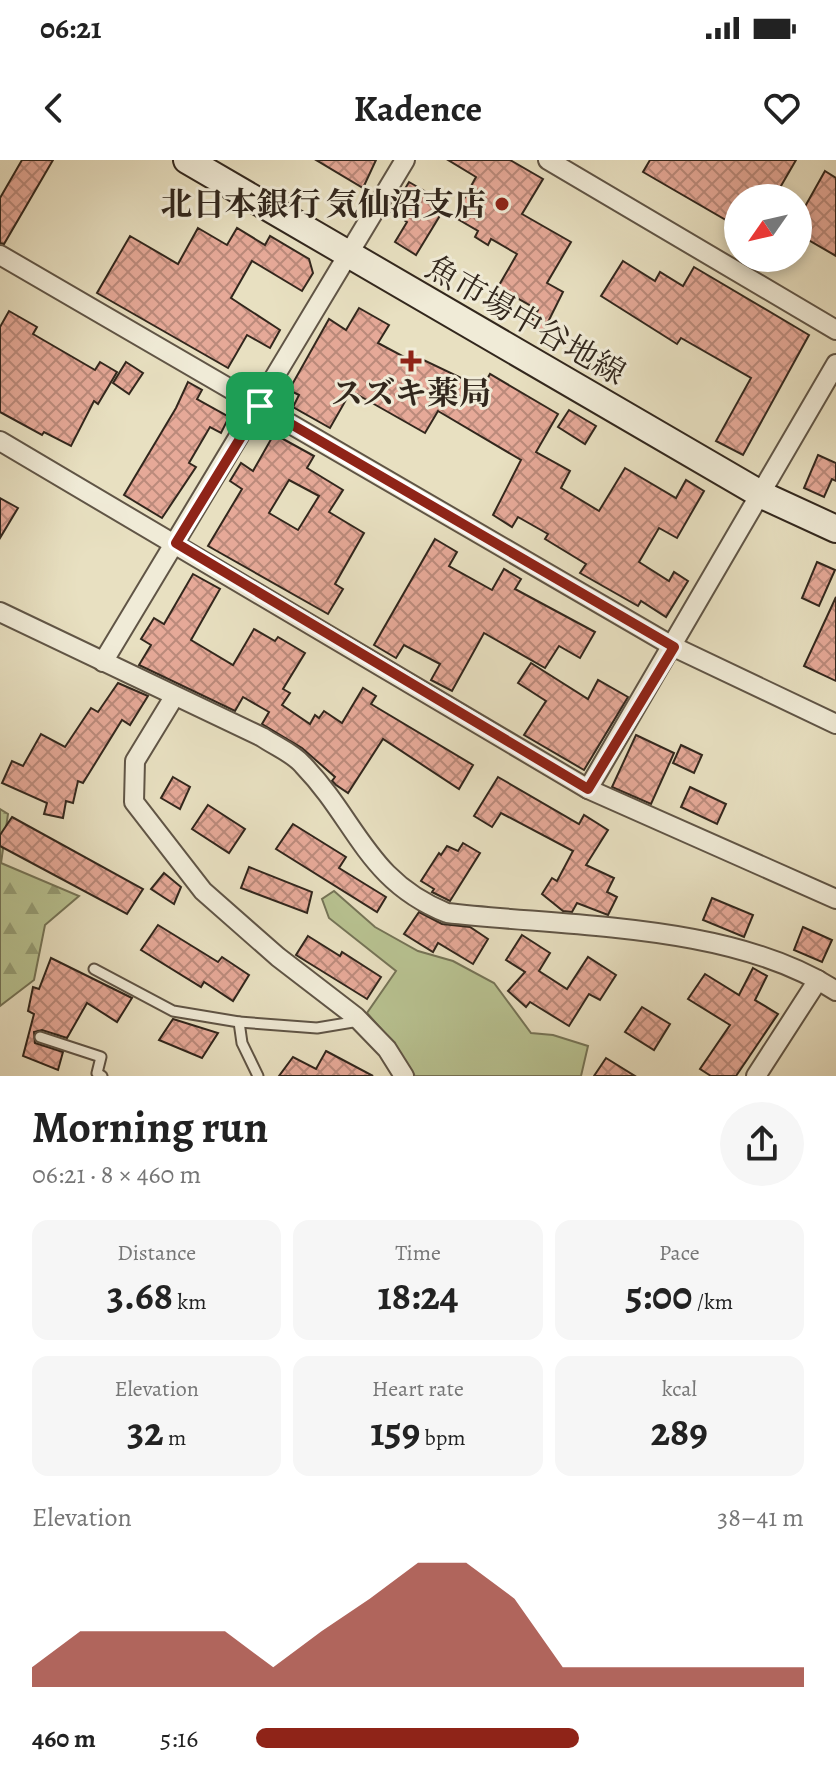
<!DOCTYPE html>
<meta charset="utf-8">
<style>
:root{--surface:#fff;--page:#f6f6f6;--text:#222;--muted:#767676;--accent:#8f2418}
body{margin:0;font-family:Alegreya,"Noto Serif JP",serif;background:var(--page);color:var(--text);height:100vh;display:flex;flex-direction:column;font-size:30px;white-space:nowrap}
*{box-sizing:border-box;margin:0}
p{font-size:26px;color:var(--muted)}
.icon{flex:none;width:44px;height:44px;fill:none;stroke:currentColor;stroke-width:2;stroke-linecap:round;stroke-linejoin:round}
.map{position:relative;height:916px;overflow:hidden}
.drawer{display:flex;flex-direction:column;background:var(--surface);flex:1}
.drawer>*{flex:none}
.needle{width:52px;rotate:236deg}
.controls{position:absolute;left:724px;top:24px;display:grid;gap:16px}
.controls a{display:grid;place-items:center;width:88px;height:88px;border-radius:50%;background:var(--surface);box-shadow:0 4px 12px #0003;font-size:40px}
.pin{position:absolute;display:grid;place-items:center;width:68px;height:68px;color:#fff;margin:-34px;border-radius:16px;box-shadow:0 4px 12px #0006}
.round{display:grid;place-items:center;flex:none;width:84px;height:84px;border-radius:42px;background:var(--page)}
.headline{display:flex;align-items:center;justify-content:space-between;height:136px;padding:0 32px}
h1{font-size:44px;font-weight:700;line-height:60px}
.stats{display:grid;grid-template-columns:repeat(3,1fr);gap:12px;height:136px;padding:8px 32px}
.stats div{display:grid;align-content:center;border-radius:16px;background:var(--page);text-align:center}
.stats b{font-size:40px;font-weight:700}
.stats small{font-size:22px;font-weight:400}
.stats p{font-size:22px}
.chart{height:224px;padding:16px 32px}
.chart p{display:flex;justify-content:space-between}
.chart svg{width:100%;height:144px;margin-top:8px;fill:var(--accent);opacity:.7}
ul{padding:0 32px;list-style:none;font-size:26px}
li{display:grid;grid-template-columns:128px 96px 1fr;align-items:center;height:60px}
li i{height:20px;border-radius:10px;background:var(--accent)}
.status{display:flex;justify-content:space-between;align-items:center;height:56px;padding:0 40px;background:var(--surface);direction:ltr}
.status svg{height:22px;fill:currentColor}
header{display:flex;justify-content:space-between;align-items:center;height:104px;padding:0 32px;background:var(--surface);font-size:36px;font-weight:700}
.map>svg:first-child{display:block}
</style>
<div class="status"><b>06:21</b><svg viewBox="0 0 49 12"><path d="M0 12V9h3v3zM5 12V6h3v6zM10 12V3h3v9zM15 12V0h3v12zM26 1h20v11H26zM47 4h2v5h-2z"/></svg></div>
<header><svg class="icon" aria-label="back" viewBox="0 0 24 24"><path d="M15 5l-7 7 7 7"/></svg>Kadence<svg class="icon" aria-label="heart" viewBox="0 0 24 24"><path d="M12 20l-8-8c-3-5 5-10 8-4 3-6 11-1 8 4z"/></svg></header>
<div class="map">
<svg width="836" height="916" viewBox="0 0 836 916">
<defs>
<pattern id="forest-firs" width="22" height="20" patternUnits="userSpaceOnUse" patternTransform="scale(2)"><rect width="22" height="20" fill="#b8c291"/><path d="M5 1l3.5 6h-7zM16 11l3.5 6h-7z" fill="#969e76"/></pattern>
<pattern id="building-cross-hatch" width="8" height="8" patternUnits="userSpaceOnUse" patternTransform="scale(2)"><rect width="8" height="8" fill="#e6a998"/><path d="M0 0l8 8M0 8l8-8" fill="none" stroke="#bb8a7b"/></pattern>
</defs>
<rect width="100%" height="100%" fill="#e8e0c1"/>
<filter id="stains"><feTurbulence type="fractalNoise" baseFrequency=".0025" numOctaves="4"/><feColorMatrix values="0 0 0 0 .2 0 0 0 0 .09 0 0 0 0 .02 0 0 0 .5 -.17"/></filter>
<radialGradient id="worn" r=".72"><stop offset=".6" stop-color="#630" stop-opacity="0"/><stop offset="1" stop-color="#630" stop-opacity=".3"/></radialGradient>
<!-- grass -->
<polygon fill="#b8c291" stroke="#757457" stroke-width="2" points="334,731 375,767 418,791 453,801 494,823 531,873 553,875 588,886 581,916 415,916 392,881 367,853 396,811 329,758 322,739"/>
<!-- forest -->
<polygon fill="url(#forest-firs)" stroke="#757457" stroke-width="2" points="0,649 8,654 1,703 79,736 45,765 34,820 0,846"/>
<!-- building -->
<g fill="url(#building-cross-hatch)" stroke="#32271d" stroke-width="2" fill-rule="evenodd">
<polygon points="22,0 53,0 4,84 0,83 0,38"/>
<polygon points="316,0 376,0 363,28"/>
<polygon points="448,0 510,0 543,19 522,54 571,82 547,123 563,132 543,172 530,164 538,150 498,127 517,94 491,79 488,85 475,77 478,71 454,57 476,17"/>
<polygon points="650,0 796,0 774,38 738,38 738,67 643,12"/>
<polygon points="825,11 836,18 836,96 798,74 798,59"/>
<polygon points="409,22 447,44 416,95 395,82 407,62 391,52"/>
<polygon points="198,68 227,85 237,68 265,85 270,76 309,99 313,113 302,131 252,101 231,138 280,170 270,188 247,175 228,208 97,133 130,76 178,104"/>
<polygon points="623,101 655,121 660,112 683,126 694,107 809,175 743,295 716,281 751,218 681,178 677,184 601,136"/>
<polygon points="359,148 389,165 378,183 406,198 409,193 482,228 490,214 558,254 536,292 570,311 561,328 599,351 625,308 676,338 686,320 704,331 677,378 659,368 639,402 669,421 674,412 688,421 666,457 641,441 638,446 580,413 586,404 545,379 548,374 518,357 512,367 493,355 521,300 438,251 425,273 351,231 330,268 293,247 299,235 289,230 329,159 346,170"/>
<polygon points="9,151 37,167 33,174 95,210 100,202 117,212 98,244 94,241 71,286 44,272 42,275 0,252 0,167"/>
<polygon points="126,202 143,213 129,234 113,223"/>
<polygon points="188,222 202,230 197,239 229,257 221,273 210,267 189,303 196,307 162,358 124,335 176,248"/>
<polygon points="569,250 596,266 585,284 558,267"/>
<path d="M274,274l40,22 -7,12 36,22 -14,22 35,21 -29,51 8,5 -15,25 -120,-68 34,-57 -12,-8 11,-18 12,8zM289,320l30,16 -21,34 -29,-17z"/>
<polygon points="818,295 836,303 836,321 832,319 824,337 804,328"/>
<polygon points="0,338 18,348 0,378"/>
<polygon points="435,379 457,392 449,406 492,430 504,409 521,419 515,429 595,472 580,498 559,486 545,508 484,473 452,531 431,520 440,504 404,485 396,498 374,485"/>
<polygon points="817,402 835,410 819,446 802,438"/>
<polygon points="193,414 220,429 191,480 233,505 254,469 275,481 278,477 305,493 283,529 290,533 282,545 310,564 315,555 319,558 324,551 342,563 363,528 376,536 371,544 473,605 459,629 383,579 348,633 336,625 332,621 335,617 302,588 262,564 269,552 243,537 235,551 139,505 151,485 141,479 154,458 164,464"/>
<polygon points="836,437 836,521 804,506"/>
<polygon points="531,503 588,539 598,520 628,537 584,610 524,575 546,541 518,523"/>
<polygon points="118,523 148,536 130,565 122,560 83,623 78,621 73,643 66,641 63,658 44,654 47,643 2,623 12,601 23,606 41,574 65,587 91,548 98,552"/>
<polygon points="636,575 674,593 651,644 612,627"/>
<polygon points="681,585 702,595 694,613 673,603"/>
<polygon points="173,617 190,627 180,649 161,638"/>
<polygon points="498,617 579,664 584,655 608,670 586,705 614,718 607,732 617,737 608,755 577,743 572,752 563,751 542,734 552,718 557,721 573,691 501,653 492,667 474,656"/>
<polygon points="690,627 726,644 717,664 681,647"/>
<polygon points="208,645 245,669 229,693 192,669"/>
<polygon points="12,657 143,729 127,754 0,686 0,675"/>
<polygon points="293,664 346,697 339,708 386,737 377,752 276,689"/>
<polygon points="463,683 480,693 450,741 432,732 434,729 421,721 439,693 441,695 447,686 458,691"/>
<polygon points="249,707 312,732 307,753 241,728"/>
<polygon points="164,713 181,727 174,744 151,729"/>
<polygon points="712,738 753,755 744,777 703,760"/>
<polygon points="419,752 442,764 470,767 488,779 473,804 438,783 433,792 404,774"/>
<polygon points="158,765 218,802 222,797 249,815 233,841 204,822 201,827 141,790"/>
<polygon points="803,767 832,780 822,802 794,790"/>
<polygon points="522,775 550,793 539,811 567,829 588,797 616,815 600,840 589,834 569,866 530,842 526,847 508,831 525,812 506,800"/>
<polygon points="308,776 340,796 342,792 381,817 367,839 296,795"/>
<polygon points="51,798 132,838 117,862 87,843 67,878 42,870 34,872 35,883 63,892 58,910 23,896 34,854 28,851 33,827 39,829"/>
<polygon points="753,808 767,816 755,840 778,854 736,916 711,916 700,909 730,865 688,839 705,814 739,835"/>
<polygon points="642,847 670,864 654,890 625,872"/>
<polygon points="173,859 218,873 202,898 159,880"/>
<polygon points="326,891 373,916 279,916 293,897 316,909"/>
<polygon points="606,898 635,916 594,916"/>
</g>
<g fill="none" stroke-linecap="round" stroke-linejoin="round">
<defs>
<g id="lane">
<polyline points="94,809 173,851 239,862 242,883 258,916"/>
<polyline points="239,862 317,868 359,861"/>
<polyline points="40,877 101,897 97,913 102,916"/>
</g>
<g id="street">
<polyline points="548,0 836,170"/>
<polyline points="0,95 674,487 836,564"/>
<polyline points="0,281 588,629 836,739"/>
<path d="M0,452l262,125c13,9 31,16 41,28 54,56 64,116 144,148 121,14 286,10 389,78"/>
<polyline points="103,502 405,0"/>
<polyline points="174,537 135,601 134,642 203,731 278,797 356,857 387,889 404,916"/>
<polyline points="588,629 836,204"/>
<polyline points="756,916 818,820"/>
</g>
<polyline id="secondary" points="187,0 762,335 836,369"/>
</defs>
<!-- lane casing -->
<use href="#lane" stroke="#605546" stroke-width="13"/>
<!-- street casing -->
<use href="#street" stroke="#605546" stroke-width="22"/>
<!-- secondary casing -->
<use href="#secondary" stroke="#32271d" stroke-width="30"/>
<!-- lane -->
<use href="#lane" stroke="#f0ebd7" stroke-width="9"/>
<!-- street -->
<use href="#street" stroke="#f0ebd7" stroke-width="18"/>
<!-- secondary -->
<use href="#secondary" stroke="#f0ebd7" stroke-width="26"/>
</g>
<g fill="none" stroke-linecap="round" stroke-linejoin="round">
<defs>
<polygon id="route" points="260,246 674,487 588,629 176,383"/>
</defs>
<!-- route casing -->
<use href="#route" stroke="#fff" stroke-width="16"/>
<!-- route -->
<use href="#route" stroke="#8f2418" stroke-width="10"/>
</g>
<!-- markers -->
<g fill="#8f2418" stroke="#f0ebd7" stroke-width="3">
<circle cx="502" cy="44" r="8"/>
<path d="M407 189h8v8h8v8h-8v8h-8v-8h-8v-8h8z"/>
</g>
<g text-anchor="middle" stroke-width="6" stroke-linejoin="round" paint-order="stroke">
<!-- poi labels -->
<g font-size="32" font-weight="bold" fill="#32271d" stroke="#f0ebd7" text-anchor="end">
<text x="486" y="55">北日本銀行 気仙沼支店</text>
<text x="411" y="244" text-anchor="middle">スズキ薬局</text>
</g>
<!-- street labels -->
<g font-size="32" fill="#32271d" stroke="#f0ebd7">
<text transform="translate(526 160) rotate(30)" y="11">魚市場中谷地線</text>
</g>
</g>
<rect width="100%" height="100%" filter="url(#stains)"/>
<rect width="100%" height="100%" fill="url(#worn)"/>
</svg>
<div class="controls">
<a><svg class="needle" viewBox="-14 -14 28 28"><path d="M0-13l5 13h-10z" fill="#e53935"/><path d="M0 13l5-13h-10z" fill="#767676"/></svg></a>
</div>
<div class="pin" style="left:260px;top:246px;background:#1e9e55"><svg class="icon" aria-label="arrive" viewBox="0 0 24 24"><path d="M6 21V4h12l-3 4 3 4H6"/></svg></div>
</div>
<section class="drawer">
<div class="headline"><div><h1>Morning run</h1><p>06:21 · 8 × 460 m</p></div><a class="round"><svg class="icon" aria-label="share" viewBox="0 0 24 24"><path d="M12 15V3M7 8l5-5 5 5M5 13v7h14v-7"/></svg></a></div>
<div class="stats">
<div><p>Distance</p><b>3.68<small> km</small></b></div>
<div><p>Time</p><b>18:24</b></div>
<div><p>Pace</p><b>5:00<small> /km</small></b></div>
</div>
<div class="stats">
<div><p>Elevation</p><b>32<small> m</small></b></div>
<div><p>Heart rate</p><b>159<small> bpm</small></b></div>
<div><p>kcal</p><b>289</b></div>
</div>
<div class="chart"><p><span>Elevation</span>38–41 m</p>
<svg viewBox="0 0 160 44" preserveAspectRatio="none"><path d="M0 44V38L10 27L20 27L30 27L40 27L50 38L60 27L70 17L80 6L90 6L100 17L110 38L120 38L130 38L140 38L150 38L160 38V44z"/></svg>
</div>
<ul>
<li><b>460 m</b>5:16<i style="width:59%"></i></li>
</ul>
</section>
